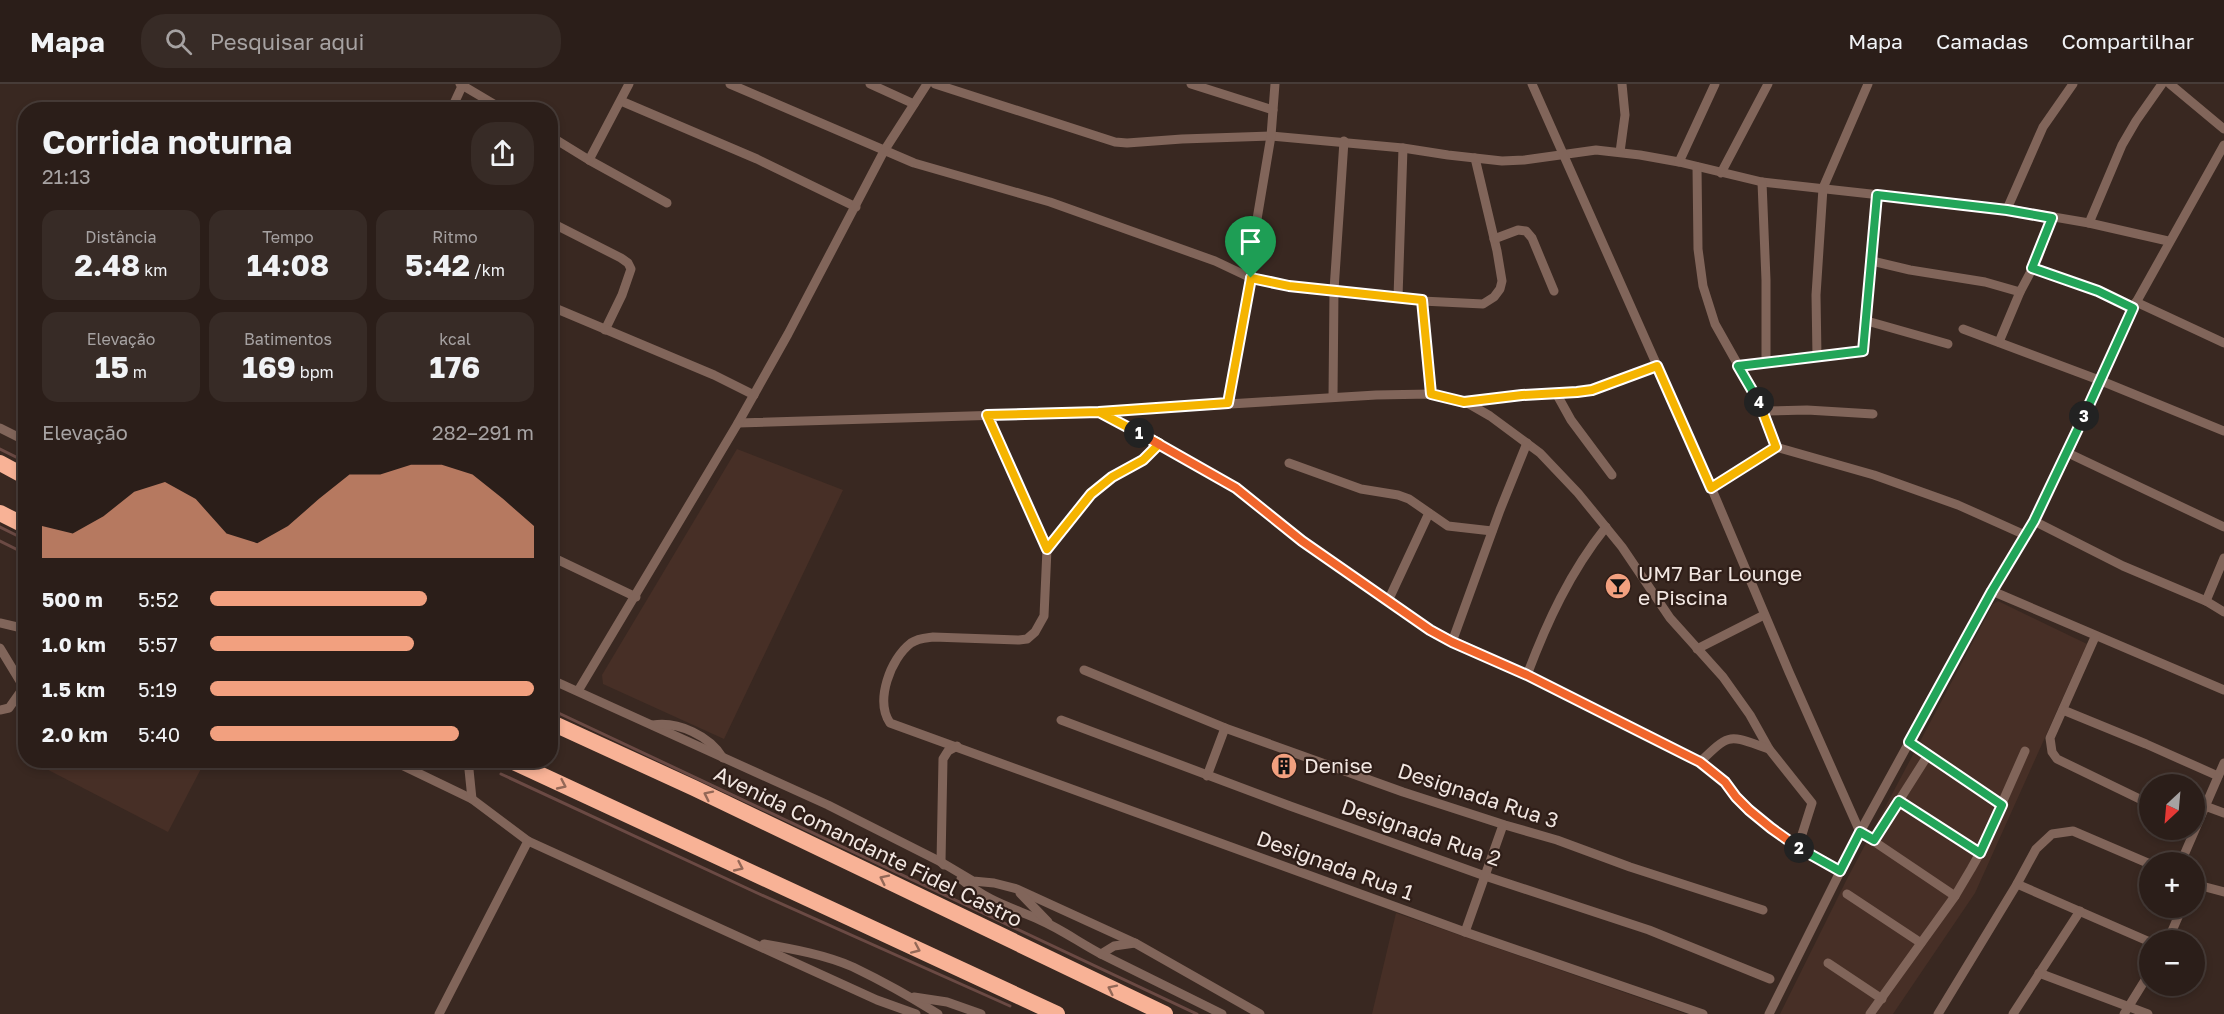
<!DOCTYPE html>
<html lang="pt">
<meta charset="utf-8">
<style>
:root{--surface:#2b1e19;--page:#372b26;--text:#f1f3f6;--muted:#a6a2a2;--line:#473c38;--accent:#f2a07f}
body{margin:0;font-family:"Golos Text",sans-serif;background:var(--page);color:var(--text);height:100vh;display:flex;flex-direction:column;font-size:22px;white-space:nowrap}
*{box-sizing:border-box;margin:0}
p{font-size:20px;color:var(--muted)}
.icon{flex:none;width:33px;height:33px;fill:none;stroke:currentColor;stroke-width:2;stroke-linecap:round;stroke-linejoin:round}
.map{position:relative;flex:1;overflow:hidden}
.details{position:absolute;left:18px;top:18px;width:540px;height:666px;display:flex;flex-direction:column;background:var(--surface);border-radius:24px;box-shadow:0 3px 9px #0003,0 0 0 2px var(--line)}
.details>*{flex:none}
.needle{width:39px;rotate:206deg}
.fabs{position:absolute;left:2139px;top:690px;display:grid;gap:12px}
.fabs a{display:grid;place-items:center;width:66px;height:66px;border-radius:50%;background:var(--surface);box-shadow:0 3px 9px #0003,0 0 0 2px var(--line);font-size:30px}
.pin{position:absolute;display:grid;place-items:center;width:51px;height:51px;color:#fff;margin:-62px -26px;border-radius:50% 50% 50% 0;rotate:-45deg;box-shadow:0 0 6px #0007}
.pin .icon{rotate:45deg}
.km{position:absolute;width:30px;height:30px;margin:-15px;border-radius:50%;background:#222;color:#fff;font-size:16px;line-height:30px;text-align:center}
.round{display:grid;place-items:center;flex:none;width:63px;height:63px;border-radius:24px;background:var(--page)}
.head{display:flex;align-items:center;justify-content:space-between;height:102px;padding:0 24px}
h1{font-size:33px;font-weight:700;line-height:45px}
.metrics{display:grid;grid-template-columns:repeat(3,1fr);gap:9px;height:102px;padding:6px 24px}
.metrics div{display:grid;align-content:center;border-radius:15px;background:var(--page);text-align:center}
.metrics b{font-size:30px;font-weight:700}
.metrics small{font-size:16px;font-weight:400}
.metrics p{font-size:16px}
.chart{height:168px;padding:12px 24px}
.chart p{display:flex;justify-content:space-between}
.chart svg{width:100%;height:108px;margin-top:6px;fill:var(--accent);opacity:.7}
ul{padding:0 24px;list-style:none;font-size:20px}
li{display:grid;grid-template-columns:96px 72px 1fr;align-items:center;height:45px}
li i{height:15px;border-radius:8px;background:var(--accent)}
header{display:flex;align-items:center;gap:36px;box-sizing:border-box;height:84px;padding:0 30px;background:var(--surface);border-bottom:2px solid var(--line)}
header strong{font-size:28px}
nav{display:flex;gap:33px;margin-inline-start:auto;font-size:21px}
.search{width:420px;height:54px;background:var(--page);display:flex;align-items:center;gap:15px;box-sizing:border-box;padding:0 21px;border-radius:24px;color:var(--muted);font-size:22px}
.map>svg:first-child{display:block}
</style>
<header>
<strong>Mapa</strong>
<div class="search"><svg class="icon" aria-label="search" viewBox="0 0 24 24"><circle cx="10" cy="10" r="6"/><path d="M15 15l6 6"/></svg>Pesquisar aqui</div>
<nav><a>Mapa</a><a>Camadas</a><a>Compartilhar</a></nav>
</header>
<div class="map">
<svg width="2224" height="930" viewBox="0 0 2224 930">
<rect width="100%" height="100%" fill="#392821"/>
<!-- built -->
<g fill="#472f26">
<polygon points="737,365 843,406 724,655 603,600 602,591"/>
<polygon points="1998,517 2087,560 1975,809 1893,930 1780,930 1848,793 1993,520"/>
<polygon points="31,677 205,676 205,677 168,748"/>
<polygon points="1396,829 1686,930 1372,930"/>
</g>
<g fill="none" stroke-linecap="round" stroke-linejoin="round">
<!-- stream -->
<g stroke="#6b4a44" stroke-width="3">
<polyline points="0,365 26,378"/>
<polyline points="0,443 26,456"/>
<polyline points="0,457 26,470"/>
<polyline points="550,625 1197,930"/>
<polyline points="501,690 755,808 1010,922"/>
</g>
<!-- street -->
<g stroke="#81655a" stroke-width="9">
<polyline points="460,0 504,26"/>
<polyline points="730,0 914,79 1050,118 1215,177 1251,194 1289,202 1422,217 1483,220 1494,213 1500,205 1502,197 1497,167 1475,74"/>
<polyline points="870,0 914,20"/>
<polyline points="935,0 1115,58 1127,59 1182,55 1271,52 1403,64 1448,71 1502,77 1524,76 1596,66 1640,71 1679,78 1762,98 2007,125 2089,139 2168,157"/>
<polyline points="1191,0 1273,26"/>
<polyline points="1532,0 1711,403 1789,588 1860,748 1955,812"/>
<polyline points="2170,0 2224,45"/>
<polyline points="621,17 757,75 856,123"/>
<polyline points="451,26 463,0"/>
<polyline points="550,52 589,76 667,119"/>
<polyline points="1620,68 1625,31 1622,0"/>
<polyline points="589,76 629,0"/>
<polyline points="1679,78 1715,0"/>
<polyline points="1697,83 1698,165 1703,202 1715,240 1764,327 1776,363 1874,391 1958,421 2025,451"/>
<polyline points="1721,89 1768,0"/>
<polyline points="1762,98 1766,196 1766,278"/>
<polyline points="2007,125 2043,43 2073,0"/>
<polyline points="550,138 621,174 628,179 631,185 622,211 605,246"/>
<polyline points="2089,139 2122,61 2136,37 2162,0"/>
<polyline points="1494,155 1518,146 1526,147 1532,154 1554,207"/>
<polyline points="1872,177 1910,186 1985,198 2020,208 2038,174 2052,134"/>
<polyline points="2032,184 2098,207 2133,224"/>
<polyline points="1398,213 1403,64"/>
<polyline points="1422,217 1431,310"/>
<polyline points="2136,218 2224,259"/>
<polyline points="550,222 714,291 754,311"/>
<polyline points="1867,237 1948,260"/>
<polyline points="1963,245 2099,296 2224,347"/>
<polyline points="1999,258 2020,208"/>
<polyline points="1817,273 1816,211 1823,104 1868,0"/>
<polyline points="1738,282 1863,268 1877,111"/>
<polyline points="1556,309 1571,336 1612,391"/>
<polyline points="1333,313 1334,206 1344,57"/>
<polyline points="1464,317 1592,306 1657,282"/>
<polyline points="1228,319 1251,194 1255,147 1271,52 1275,0"/>
<polyline points="1764,327 1807,326 1873,330"/>
<polyline points="1099,328 1227,398 1302,457 1430,546 1527,591 1700,678 1717,690 1736,713 1771,744 1789,758 1840,787"/>
<polyline points="987,331 1047,465"/>
<polyline points="738,339 1099,328 1376,311 1431,310 1464,317 1490,332 1540,369 1578,409 1622,463 1670,534 1723,593 1750,631 1769,665 1812,719 1798,763"/>
<polyline points="0,344 26,357"/>
<path d="M1159,360l-16,16 -31,17 -21,17 -44,55 -3,67 -9,16 -8,7 -8,1 -86,-3c-8,1 -15,1 -22,6 -21,16 -36,58 -21,80l575,209 238,82"/>
<polyline points="2068,369 2224,443"/>
<polyline points="1289,379 1361,405 1398,411 1409,415 1448,442 1492,447"/>
<polyline points="1711,403 1776,363"/>
<polyline points="2034,437 2123,482 2206,517 2224,528"/>
<polyline points="550,472 636,513"/>
<polyline points="1992,507 2224,606"/>
<polyline points="1388,517 1429,429"/>
<polyline points="2206,517 2224,474"/>
<polyline points="0,539 26,545"/>
<polyline points="2095,553 2050,654 2052,668 2057,675 2150,720"/>
<polyline points="1452,558 1500,426 1527,359"/>
<polyline points="0,564 26,607"/>
<polyline points="1697,565 1764,531"/>
<polyline points="1084,586 1225,644 1403,708 1505,741 1557,756 1630,783 1763,826"/>
<path d="M1527,591c20,-53 43,-103 79,-148"/>
<polyline points="550,595 828,721 941,778 973,797 994,799 1017,805 1135,859 1260,930"/>
<polyline points="578,607 738,339 788,250 884,67 927,0"/>
<polyline points="0,626 9,624 26,600"/>
<polyline points="2063,626 2146,660 2218,692"/>
<polyline points="1061,636 1290,722 1485,792 1649,846 1770,895"/>
<path d="M653,641c25,-4 57,11 70,33"/>
<polyline points="1909,658 2002,721"/>
<polyline points="391,676 472,715 528,757 877,916 916,930"/>
<polyline points="468,676 472,715"/>
<path d="M1700,678c31,-30 28,-27 69,-13"/>
<polyline points="1207,692 1225,644"/>
<polyline points="1899,717 1980,769"/>
<polyline points="2205,722 2224,729"/>
<polyline points="1874,756 1928,671"/>
<polyline points="2181,778 2224,679"/>
<polyline points="944,781 941,778 943,675 948,667 957,662"/>
<path d="M961,795c26,22 49,28 79,41 21,9 40,23 61,34l13,-8 21,-3"/>
<polyline points="2017,800 2150,858"/>
<polyline points="2194,800 2224,808"/>
<polyline points="1020,809 1048,838"/>
<polyline points="1847,810 1921,859"/>
<polyline points="1465,848 1503,741"/>
<polyline points="2168,856 2182,824"/>
<path d="M764,860c29,5 62,11 89,23 29,14 58,30 85,47"/>
<polyline points="1101,870 1222,930"/>
<polyline points="1828,879 1882,915"/>
<polyline points="2039,889 2148,930"/>
<polyline points="914,913 947,918 981,930"/>
<polyline points="439,930 528,757"/>
<polyline points="1769,930 1860,748 1992,507 2034,437 2068,369 2133,224 2224,61"/>
<polyline points="1870,930 1955,812 1971,785 1980,769 2025,667"/>
<polyline points="1938,930 2017,800 2036,765 2052,750 2073,747 2150,780"/>
<polyline points="2013,930 2080,827"/>
<polyline points="2124,930 2150,888"/>
</g>
<!-- highway -->
<g stroke="#f8b296" stroke-width="16">
<polyline points="0,379 26,393"/>
<polyline points="0,429 26,442"/>
<polyline points="550,638 694,704 1165,930"/>
<polyline points="509,676 1057,930"/>
</g>
</g>
<!-- one-way arrows -->
<defs><path id="oneway-chevron" d="M-2-3.5L2.5 0L-2 3.5" fill="none" stroke-width="1.6" stroke-linecap="round" stroke-linejoin="round" transform="scale(1.5)"/></defs>
<g stroke="#946857">
<use href="#oneway-chevron" transform="translate(562 701) rotate(25)"/>
<use href="#oneway-chevron" transform="translate(708 711) rotate(-154)"/>
<use href="#oneway-chevron" transform="translate(739 783) rotate(25)"/>
<use href="#oneway-chevron" transform="translate(884 795) rotate(-154)"/>
<use href="#oneway-chevron" transform="translate(916 865) rotate(24)"/>
<use href="#oneway-chevron" transform="translate(1112 905) rotate(-154)"/>
</g>
<g fill="none" stroke-linecap="round" stroke-linejoin="round">
<defs>
<polyline id="split-1" points="1139,349 1099,328 987,331 1047,465 1091,410 1112,393 1143,376 1159,360 1099,328 1228,319 1251,194"/>
<polyline id="split-2" points="1139,349 1236,404 1302,457 1430,546 1452,558 1527,591 1700,678 1725,698 1736,713 1749,726 1771,744 1799,764"/>
<polyline id="split-3" points="1799,764 1840,787 1860,748 1874,756 1899,717 1980,769 2002,721 1909,658 1992,507 2034,437 2084,332"/>
<polyline id="split-4" points="1759,318 1738,282 1863,267 1877,111 2007,126 2052,134 2032,184 2098,207 2133,224 2084,332"/>
<polyline id="split-5" points="1251,194 1289,202 1422,216 1431,310 1464,318 1522,311 1577,308 1592,306 1657,282 1711,404 1776,363 1759,318"/>
</defs>
<!-- split-1 casing -->
<use href="#split-1" stroke="#fff" stroke-width="12"/>
<!-- split-2 casing -->
<use href="#split-2" stroke="#fff" stroke-width="12"/>
<!-- split-3 casing -->
<use href="#split-3" stroke="#fff" stroke-width="12"/>
<!-- split-4 casing -->
<use href="#split-4" stroke="#fff" stroke-width="12"/>
<!-- split-5 casing -->
<use href="#split-5" stroke="#fff" stroke-width="12"/>
<!-- split-1 -->
<use href="#split-1" stroke="#f5b400" stroke-width="8"/>
<!-- split-2 -->
<use href="#split-2" stroke="#f0652b" stroke-width="8"/>
<!-- split-3 -->
<use href="#split-3" stroke="#22a559" stroke-width="8"/>
<!-- split-4 -->
<use href="#split-4" stroke="#22a559" stroke-width="8"/>
<!-- split-5 -->
<use href="#split-5" stroke="#f5b400" stroke-width="8"/>
</g>
<!-- icons -->
<defs>
<symbol id="bar-disc" viewBox="-11 -11 22 22"><circle r="9.5" fill="#f2a07f" stroke="#2f1e18"/><path d="M-6-5H6L.8 .8V4.5H3.5V6h-7V4.5H-.8V.8Z" fill="#111"/></symbol>
<symbol id="building-disc" viewBox="-11 -11 22 22"><circle r="9.5" fill="#f2a07f" stroke="#2f1e18"/><path d="M-4-6H4V6H1V3H-1V6H-4ZM-2.5-4.3h1.7v1.8h-1.7ZM.8-4.3h1.7v1.8H.8ZM-2.5-1h1.7V.8h-1.7ZM.8-1h1.7V.8H.8Z" fill="#111"/></symbol>
</defs>
<g fill-rule="evenodd">
<use href="#bar-disc" x="1603" y="487" width="30" height="30"/>
<use href="#building-disc" x="1269" y="667" width="30" height="30"/>
</g>
<g text-anchor="middle" stroke-width="4.5" stroke-linejoin="round" paint-order="stroke">
<!-- poi labels -->
<g font-size="21" fill="#f2e7e2" stroke="#2f1e18" text-anchor="start">
<text x="1638" y="497">UM7 Bar Lounge<tspan x="1638" dy="24">e Piscina</tspan></text>
<text x="1304" y="689">Denise</text>
</g>
<!-- street labels -->
<g font-size="21" fill="#f2e7e2" stroke="#2f1e18">
<text transform="translate(1478 712) rotate(18)" y="7">Designada Rua 3</text>
<text transform="translate(1421 749) rotate(19)" y="7">Designada Rua 2</text>
<text transform="translate(868 763) rotate(26)" y="7">Avenida Comandante Fidel Castro</text>
<text transform="translate(1335 782) rotate(20)" y="7">Designada Rua 1</text>
</g>
</g>
</svg>
<div class="fabs">
<a><svg class="needle" viewBox="-14 -14 28 28"><path d="M0-13l5 13h-10z" fill="#e53935"/><path d="M0 13l5-13h-10z" fill="#a6a2a2"/></svg></a>
<a>+</a>
<a>−</a>
</div>
<div class="pin" style="left:1251px;top:194px;background:#1e9e55"><svg class="icon" aria-label="arrive" viewBox="0 0 24 24"><path d="M6 21V4h12l-3 4 3 4H6"/></svg></div>
<b class="km" style="left:1139px;top:349px">1</b>
<b class="km" style="left:1799px;top:764px">2</b>
<b class="km" style="left:2084px;top:332px">3</b>
<b class="km" style="left:1759px;top:318px">4</b>
<section class="details">
<div class="head"><div><h1>Corrida noturna</h1><p>21:13</p></div><a class="round"><svg class="icon" aria-label="share" viewBox="0 0 24 24"><path d="M12 15V3M7 8l5-5 5 5M5 13v7h14v-7"/></svg></a></div>
<div class="metrics">
<div><p>Distância</p><b>2.48<small> km</small></b></div>
<div><p>Tempo</p><b>14:08</b></div>
<div><p>Ritmo</p><b>5:42<small> /km</small></b></div>
</div>
<div class="metrics">
<div><p>Elevação</p><b>15<small> m</small></b></div>
<div><p>Batimentos</p><b>169<small> bpm</small></b></div>
<div><p>kcal</p><b>176</b></div>
</div>
<div class="chart"><p><span>Elevação</span>282–291 m</p>
<svg viewBox="0 0 160 44" preserveAspectRatio="none"><path d="M0 44V31L10 34L20 27L30 17L40 13L50 20L60 34L70 38L80 31L90 20L100 10L110 10L120 6L130 6L140 10L150 20L160 31V44z"/></svg>
</div>
<ul>
<li><b>500 m</b>5:52<i style="width:67%"></i></li>
<li><b>1.0 km</b>5:57<i style="width:63%"></i></li>
<li><b>1.5 km</b>5:19<i style="width:100%"></i></li>
<li><b>2.0 km</b>5:40<i style="width:77%"></i></li>
</ul>
</section>
</div>
